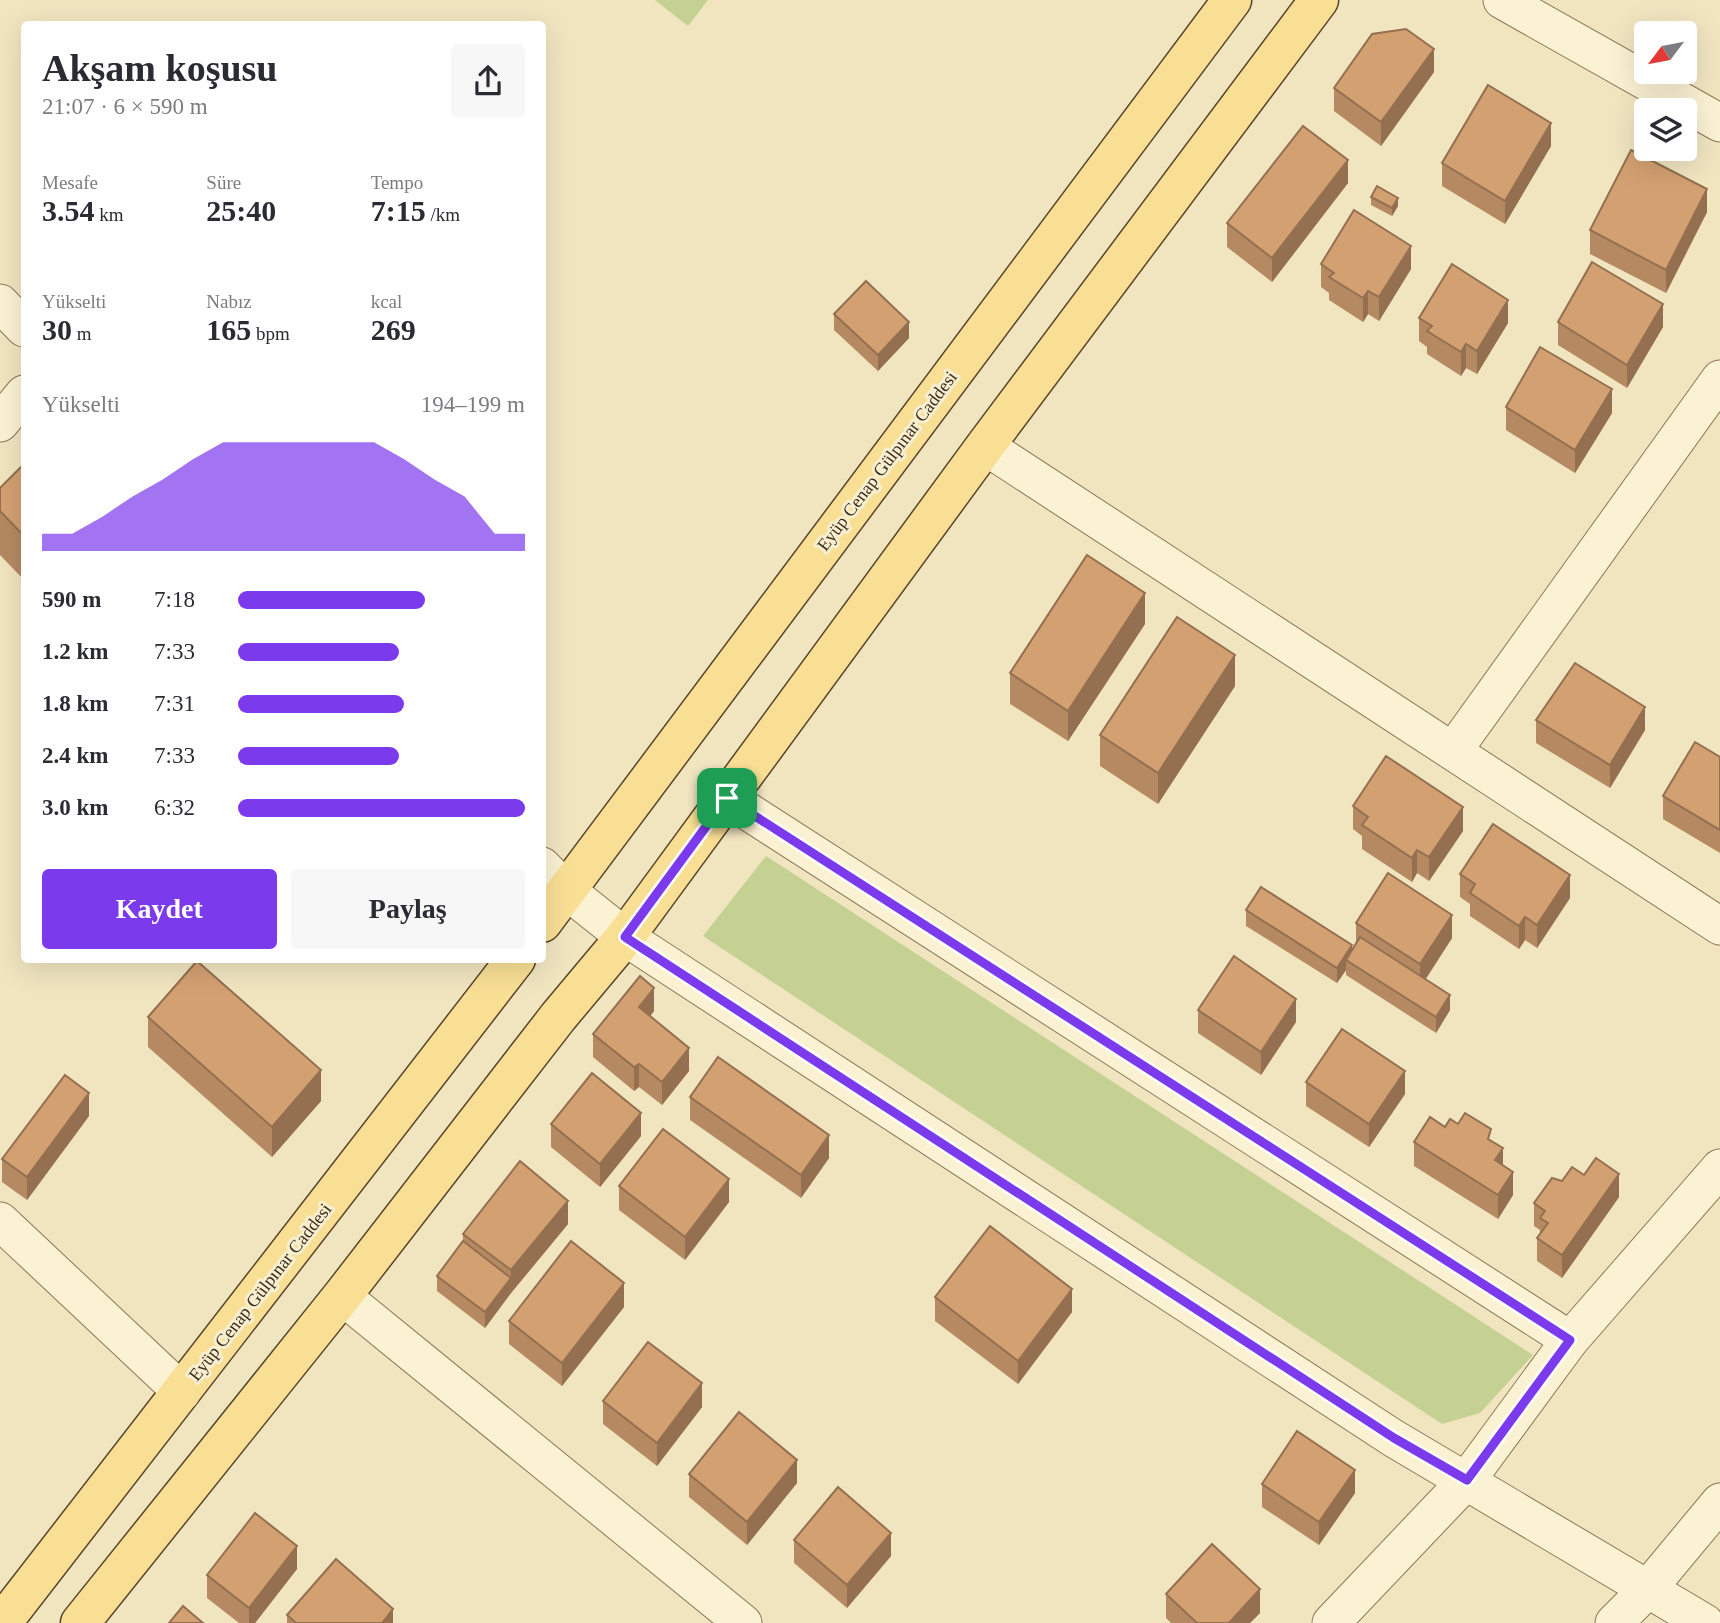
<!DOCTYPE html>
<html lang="tr">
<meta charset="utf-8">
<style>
:root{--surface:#fff;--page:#f7f7f7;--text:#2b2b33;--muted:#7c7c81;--accent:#7c3aed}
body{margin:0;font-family:Georgia,serif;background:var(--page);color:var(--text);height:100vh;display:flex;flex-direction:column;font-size:26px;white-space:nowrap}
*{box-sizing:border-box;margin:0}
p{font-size:23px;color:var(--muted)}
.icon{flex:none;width:38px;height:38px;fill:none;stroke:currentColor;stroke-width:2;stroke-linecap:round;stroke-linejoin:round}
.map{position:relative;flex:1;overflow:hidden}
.side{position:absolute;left:21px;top:21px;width:525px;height:942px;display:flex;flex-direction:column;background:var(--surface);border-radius:7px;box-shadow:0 7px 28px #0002}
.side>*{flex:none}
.needle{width:46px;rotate:238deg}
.tools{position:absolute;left:1634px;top:21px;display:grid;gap:14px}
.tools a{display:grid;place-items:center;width:63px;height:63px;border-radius:7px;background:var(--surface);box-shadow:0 7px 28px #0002;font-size:35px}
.pin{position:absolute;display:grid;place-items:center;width:60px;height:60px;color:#fff;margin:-30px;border-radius:14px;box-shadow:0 4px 10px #0006}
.round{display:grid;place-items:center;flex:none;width:74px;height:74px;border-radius:7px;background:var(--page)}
.overview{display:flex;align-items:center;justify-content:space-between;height:119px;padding:0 21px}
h1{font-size:38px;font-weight:700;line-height:52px}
.figures{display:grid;grid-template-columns:repeat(3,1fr);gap:10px;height:119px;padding:7px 21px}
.figures div{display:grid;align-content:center}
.figures b{font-size:30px;font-weight:700}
.figures small{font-size:19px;font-weight:400}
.figures p{font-size:19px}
.chart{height:196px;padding:14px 21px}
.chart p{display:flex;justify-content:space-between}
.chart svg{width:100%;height:126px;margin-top:7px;fill:var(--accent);opacity:.7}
.cta{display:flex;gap:14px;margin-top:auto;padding:14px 21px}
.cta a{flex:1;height:80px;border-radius:7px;background:var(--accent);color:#fff;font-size:28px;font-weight:700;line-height:80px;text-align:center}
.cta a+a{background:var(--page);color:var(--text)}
ul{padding:0 21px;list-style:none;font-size:23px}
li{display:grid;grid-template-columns:112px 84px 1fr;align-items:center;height:52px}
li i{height:18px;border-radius:9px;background:var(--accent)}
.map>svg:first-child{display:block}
</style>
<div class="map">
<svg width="1720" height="1623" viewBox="0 0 1720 1623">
<rect width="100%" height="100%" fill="#f1e5c0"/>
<!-- green -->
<g fill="#c5d093">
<polygon points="655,0 708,0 688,26"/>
<polygon points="766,856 1533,1355 1480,1413 1442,1424 703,936"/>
</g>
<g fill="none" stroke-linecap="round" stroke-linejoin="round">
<defs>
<g id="minor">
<polyline points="1502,0 1720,123"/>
<polyline points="0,303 24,328"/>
<polyline points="0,423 24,394"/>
<polyline points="985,446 1720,926"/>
<polyline points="1453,751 1720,379"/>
<polyline points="727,798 1570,1340"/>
<polyline points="542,866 566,890 625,937 1393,1438 1705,1623"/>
<polyline points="0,1221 182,1392"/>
<polyline points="342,1296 743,1623"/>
<polyline points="1331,1623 1467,1480 1570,1340 1720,1168"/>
<polyline points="1614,1623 1646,1591 1720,1502"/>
</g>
<g id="major">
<polyline points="542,923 1232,0"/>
<polyline points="2,1623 516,959"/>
<polyline points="80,1623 342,1296 558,1017 625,937 985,446 1319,0"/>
</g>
</defs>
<!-- minor casing -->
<use href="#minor" stroke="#8c7656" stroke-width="39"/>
<!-- major casing -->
<use href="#major" stroke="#59432b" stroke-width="41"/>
<!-- minor -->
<use href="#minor" stroke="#fbf2d4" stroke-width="37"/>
<!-- major -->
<use href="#major" stroke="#f8df94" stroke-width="38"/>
</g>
<!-- wall -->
<g fill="#b58a62">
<polygon points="1434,72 1381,146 1334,111 1334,88"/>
<polygon points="1551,146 1505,224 1442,186 1442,163"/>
<polygon points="1348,183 1272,282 1227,247 1227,223"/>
<polygon points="1371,197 1398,206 1392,216 1371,205"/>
<polygon points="1707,212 1666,293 1590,254 1590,230"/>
<polygon points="1321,264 1411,269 1379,321 1368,314 1363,322 1329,300 1329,293 1321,287"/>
<polygon points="834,314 909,338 878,371 834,330"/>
<polygon points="1419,318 1508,323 1477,374 1466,368 1461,376 1427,354 1427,347 1419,341"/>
<polygon points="1558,322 1663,327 1627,388 1558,345"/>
<polygon points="1506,407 1612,413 1575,473 1506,430"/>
<polygon points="24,464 24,580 0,555 0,488"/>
<polygon points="1145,624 1068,741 1010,704 1010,673"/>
<polygon points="1235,686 1158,804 1100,766 1100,735"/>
<polygon points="1536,720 1645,730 1610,788 1536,743"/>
<polygon points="1720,757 1720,853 1663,819 1663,796"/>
<polygon points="1353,806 1463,831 1429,881 1417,873 1412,882 1362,849 1362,836 1353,829"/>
<polygon points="1460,874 1570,898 1537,948 1525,940 1519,949 1470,916 1470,904 1460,897"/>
<polygon points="1246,910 1352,950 1356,942 1356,923 1452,938 1426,979 1450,1010 1436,1033 1346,975 1346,970 1337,983 1246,926"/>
<polygon points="1198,1010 1296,1022 1261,1075 1198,1033"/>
<polygon points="654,1011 650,1016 689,1071 662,1105 639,1087 634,1091 593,1057 593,1034"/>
<polygon points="148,1017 321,1101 272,1157 148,1047"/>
<polygon points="1306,1082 1405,1094 1369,1147 1306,1106"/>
<polygon points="690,1097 829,1158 801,1198 690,1120"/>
<polygon points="89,1116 27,1200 2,1182 2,1159"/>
<polygon points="551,1124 641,1136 600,1187 551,1147"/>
<polygon points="1458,1124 1491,1140 1503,1165 1513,1195 1498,1219 1414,1166 1414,1142"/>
<polygon points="1584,1175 1619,1197 1562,1278 1537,1261 1537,1238 1540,1234 1540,1230 1534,1226 1534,1203 1562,1181"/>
<polygon points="619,1186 729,1202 685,1260 619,1210"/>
<polygon points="568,1224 511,1293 485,1328 437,1291 437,1276 463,1241 463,1234"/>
<polygon points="935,1297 1072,1312 1018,1384 935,1321"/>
<polygon points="624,1307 562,1386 509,1344 509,1321"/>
<polygon points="603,1401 702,1407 657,1466 603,1424"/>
<polygon points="689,1474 797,1483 747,1545 689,1497"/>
<polygon points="1262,1484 1355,1493 1319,1545 1262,1507"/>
<polygon points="794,1540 891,1556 847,1608 794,1563"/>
<polygon points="297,1569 255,1623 239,1623 207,1598 207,1575"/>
<polygon points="1166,1594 1260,1613 1250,1623 1171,1623 1166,1618"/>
<polygon points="287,1615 393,1623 287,1623"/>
</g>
<!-- shaded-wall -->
<g fill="#947050">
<polygon points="1434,49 1434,72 1381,146 1381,122"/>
<polygon points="1551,123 1551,146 1505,224 1505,201"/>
<polygon points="1348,160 1348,183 1272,282 1272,258"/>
<polygon points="1707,189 1707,212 1666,293 1666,270"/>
<polygon points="1398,198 1398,206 1392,216 1392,208"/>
<polygon points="1411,246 1411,269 1379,321 1379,297"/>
<polygon points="1368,291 1368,314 1363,322 1363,298"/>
<polygon points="1508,300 1508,323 1477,374 1477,351"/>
<polygon points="1663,304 1663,327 1627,388 1627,365"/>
<polygon points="909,322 909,338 878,371 878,355"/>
<polygon points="1466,344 1466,368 1461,376 1461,352"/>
<polygon points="1612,389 1612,413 1575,473 1575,450"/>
<polygon points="1145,593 1145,624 1068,741 1068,711"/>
<polygon points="1235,655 1235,686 1158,804 1158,773"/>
<polygon points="1645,707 1645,730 1610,788 1610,765"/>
<polygon points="1463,807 1463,831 1429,881 1429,857"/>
<polygon points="1417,850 1417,873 1412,882 1412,858"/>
<polygon points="1570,875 1570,898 1537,948 1537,925"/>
<polygon points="1452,915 1452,938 1420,987 1420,964"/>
<polygon points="1525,917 1525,940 1519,949 1519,926"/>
<polygon points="1352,945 1352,961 1346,960 1346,970 1337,983 1337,968"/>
<polygon points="654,988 654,1011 639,1031 639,1007"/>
<polygon points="1450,995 1450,1010 1436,1033 1436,1017"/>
<polygon points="1296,999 1296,1022 1261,1075 1261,1052"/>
<polygon points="689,1048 689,1071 662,1105 662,1082"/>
<polygon points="639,1064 639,1087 634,1091 634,1067"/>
<polygon points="321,1070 321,1101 272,1157 272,1127"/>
<polygon points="1405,1071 1405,1094 1369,1147 1369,1124"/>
<polygon points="89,1093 89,1116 27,1200 27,1177"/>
<polygon points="641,1113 641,1136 600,1187 600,1164"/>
<polygon points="829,1135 829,1158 801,1198 801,1175"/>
<polygon points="1503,1148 1503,1171 1495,1160"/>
<polygon points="1513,1172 1513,1195 1498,1219 1498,1195"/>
<polygon points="1619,1174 1619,1197 1562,1278 1562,1255"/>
<polygon points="729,1179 729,1202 685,1260 685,1237"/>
<polygon points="568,1201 568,1224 511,1293 485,1328 485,1312 511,1278 511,1270"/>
<polygon points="624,1283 624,1307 562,1386 562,1363"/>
<polygon points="1072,1289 1072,1312 1018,1384 1018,1361"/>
<polygon points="702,1383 702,1407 657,1466 657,1443"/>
<polygon points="797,1460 797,1483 747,1545 747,1522"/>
<polygon points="1355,1470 1355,1493 1319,1545 1319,1522"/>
<polygon points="891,1533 891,1556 847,1608 847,1585"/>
<polygon points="297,1546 297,1569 255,1623 249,1623 249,1608"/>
<polygon points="1260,1589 1260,1613 1250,1623 1229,1623"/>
<polygon points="393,1609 393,1623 382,1623"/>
</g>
<!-- building -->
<g fill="#d3a072" stroke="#947050" stroke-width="2">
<polygon points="1406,29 1434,49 1381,122 1334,88 1372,34"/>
<polygon points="1488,85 1551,123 1505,201 1442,163"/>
<polygon points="1303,126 1348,160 1272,258 1227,223"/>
<polygon points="1631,150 1707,189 1666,270 1590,230"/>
<polygon points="1377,186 1398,198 1392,208 1371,197"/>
<polygon points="1354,210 1411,246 1379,297 1368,291 1363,298 1329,277 1334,273 1321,264"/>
<polygon points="1592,262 1663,304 1627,365 1558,322"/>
<polygon points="1452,264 1508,300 1477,351 1466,344 1461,352 1427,331 1432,326 1419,318"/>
<polygon points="866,281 909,322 878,355 834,314"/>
<polygon points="1540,347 1612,389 1575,450 1506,407"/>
<polygon points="24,464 24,536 0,511 0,488"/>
<polygon points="1087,555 1145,593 1068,711 1010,673"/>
<polygon points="1177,617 1235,655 1158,773 1100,735"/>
<polygon points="1575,663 1645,707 1610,765 1536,720"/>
<polygon points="1695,742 1720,757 1720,830 1663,796"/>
<polygon points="1386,756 1463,807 1429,857 1417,850 1412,858 1362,825 1368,817 1353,806"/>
<polygon points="1493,824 1570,875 1537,925 1525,917 1519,926 1470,893 1475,884 1460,874"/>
<polygon points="1388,873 1452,915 1420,964 1356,923"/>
<polygon points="1261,887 1352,945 1337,968 1246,910"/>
<polygon points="1360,937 1450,995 1436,1017 1346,960"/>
<polygon points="1234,956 1296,999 1261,1052 1198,1010"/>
<polygon points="197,961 321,1070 272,1127 148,1017"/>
<polygon points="640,976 654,988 639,1007 689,1048 662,1082 639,1064 634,1067 593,1034"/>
<polygon points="1342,1029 1405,1071 1369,1124 1306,1082"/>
<polygon points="718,1057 829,1135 801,1175 690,1097"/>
<polygon points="592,1073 641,1113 600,1164 551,1124"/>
<polygon points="65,1075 89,1093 27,1177 2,1159"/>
<polygon points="1465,1113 1491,1129 1488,1139 1503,1148 1495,1160 1513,1172 1498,1195 1414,1142 1430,1117 1445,1127 1450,1119 1458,1124"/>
<polygon points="663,1129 729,1179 685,1237 619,1186"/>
<polygon points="1596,1158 1619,1174 1562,1255 1537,1238 1548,1223 1540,1218 1545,1211 1534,1203 1552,1178 1562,1181 1572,1167 1584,1175"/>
<polygon points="520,1161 568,1201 511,1270 463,1234"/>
<polygon points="990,1226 1072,1289 1018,1361 935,1297"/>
<polygon points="463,1241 511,1278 485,1312 437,1276"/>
<polygon points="571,1241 624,1283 562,1363 509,1321"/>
<polygon points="648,1342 702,1383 657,1443 603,1401"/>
<polygon points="739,1412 797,1460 747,1522 689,1474"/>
<polygon points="1297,1431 1355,1470 1319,1522 1262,1484"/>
<polygon points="838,1487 891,1533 847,1585 794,1540"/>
<polygon points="255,1513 297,1546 249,1608 207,1575"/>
<polygon points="1212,1544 1260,1589 1229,1623 1197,1623 1166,1594"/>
<polygon points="336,1559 393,1609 382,1623 296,1623 287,1615"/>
<polygon points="183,1606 203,1623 169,1623"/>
</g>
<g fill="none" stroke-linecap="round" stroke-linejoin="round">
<defs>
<polygon id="route" points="727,798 1570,1340 1467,1480 1394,1438 625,937"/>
</defs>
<!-- route casing -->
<use href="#route" stroke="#fff" stroke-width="14"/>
<!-- route -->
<use href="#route" stroke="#7c3aed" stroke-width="9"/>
</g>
<g text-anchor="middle" stroke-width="6" stroke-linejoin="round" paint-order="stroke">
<!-- street labels -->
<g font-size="18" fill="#3a2c1c" stroke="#f8efd0">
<text transform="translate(887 461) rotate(-53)" y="6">Eyüp Cenap Gülpınar Caddesi</text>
<text transform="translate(260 1292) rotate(-52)" y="6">Eyüp Cenap Gülpınar Caddesi</text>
</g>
</g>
</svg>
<div class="tools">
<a><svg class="needle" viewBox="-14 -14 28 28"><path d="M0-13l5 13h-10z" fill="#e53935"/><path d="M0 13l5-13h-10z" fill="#7c7c81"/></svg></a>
<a><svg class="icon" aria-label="layers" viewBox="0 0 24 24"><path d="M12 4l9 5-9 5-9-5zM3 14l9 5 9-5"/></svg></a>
</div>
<div class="pin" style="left:727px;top:798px;background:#1e9e55"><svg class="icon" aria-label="arrive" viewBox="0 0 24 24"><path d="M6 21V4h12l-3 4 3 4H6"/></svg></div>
<section class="side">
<div class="overview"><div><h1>Akşam koşusu</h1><p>21:07 · 6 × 590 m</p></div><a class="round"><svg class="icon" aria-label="share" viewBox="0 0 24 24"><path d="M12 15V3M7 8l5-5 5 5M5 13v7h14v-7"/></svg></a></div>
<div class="figures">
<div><p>Mesafe</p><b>3.54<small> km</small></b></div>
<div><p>Süre</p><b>25:40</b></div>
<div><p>Tempo</p><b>7:15<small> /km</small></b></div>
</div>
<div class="figures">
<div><p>Yükselti</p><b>30<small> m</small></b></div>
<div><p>Nabız</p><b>165<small> bpm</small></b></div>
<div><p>kcal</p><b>269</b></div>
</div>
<div class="chart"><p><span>Yükselti</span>194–199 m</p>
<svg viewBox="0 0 160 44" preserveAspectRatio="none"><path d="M0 44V38L10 38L20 32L30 25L40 19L50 12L60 6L70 6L80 6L90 6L100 6L110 6L120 12L130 19L140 25L150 38L160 38V44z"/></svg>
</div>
<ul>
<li><b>590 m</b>7:18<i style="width:65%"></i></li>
<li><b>1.2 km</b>7:33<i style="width:56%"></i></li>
<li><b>1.8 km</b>7:31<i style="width:58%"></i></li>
<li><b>2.4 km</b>7:33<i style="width:56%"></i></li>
<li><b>3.0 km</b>6:32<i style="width:100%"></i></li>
</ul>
<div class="cta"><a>Kaydet</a><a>Paylaş</a></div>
</section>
</div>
